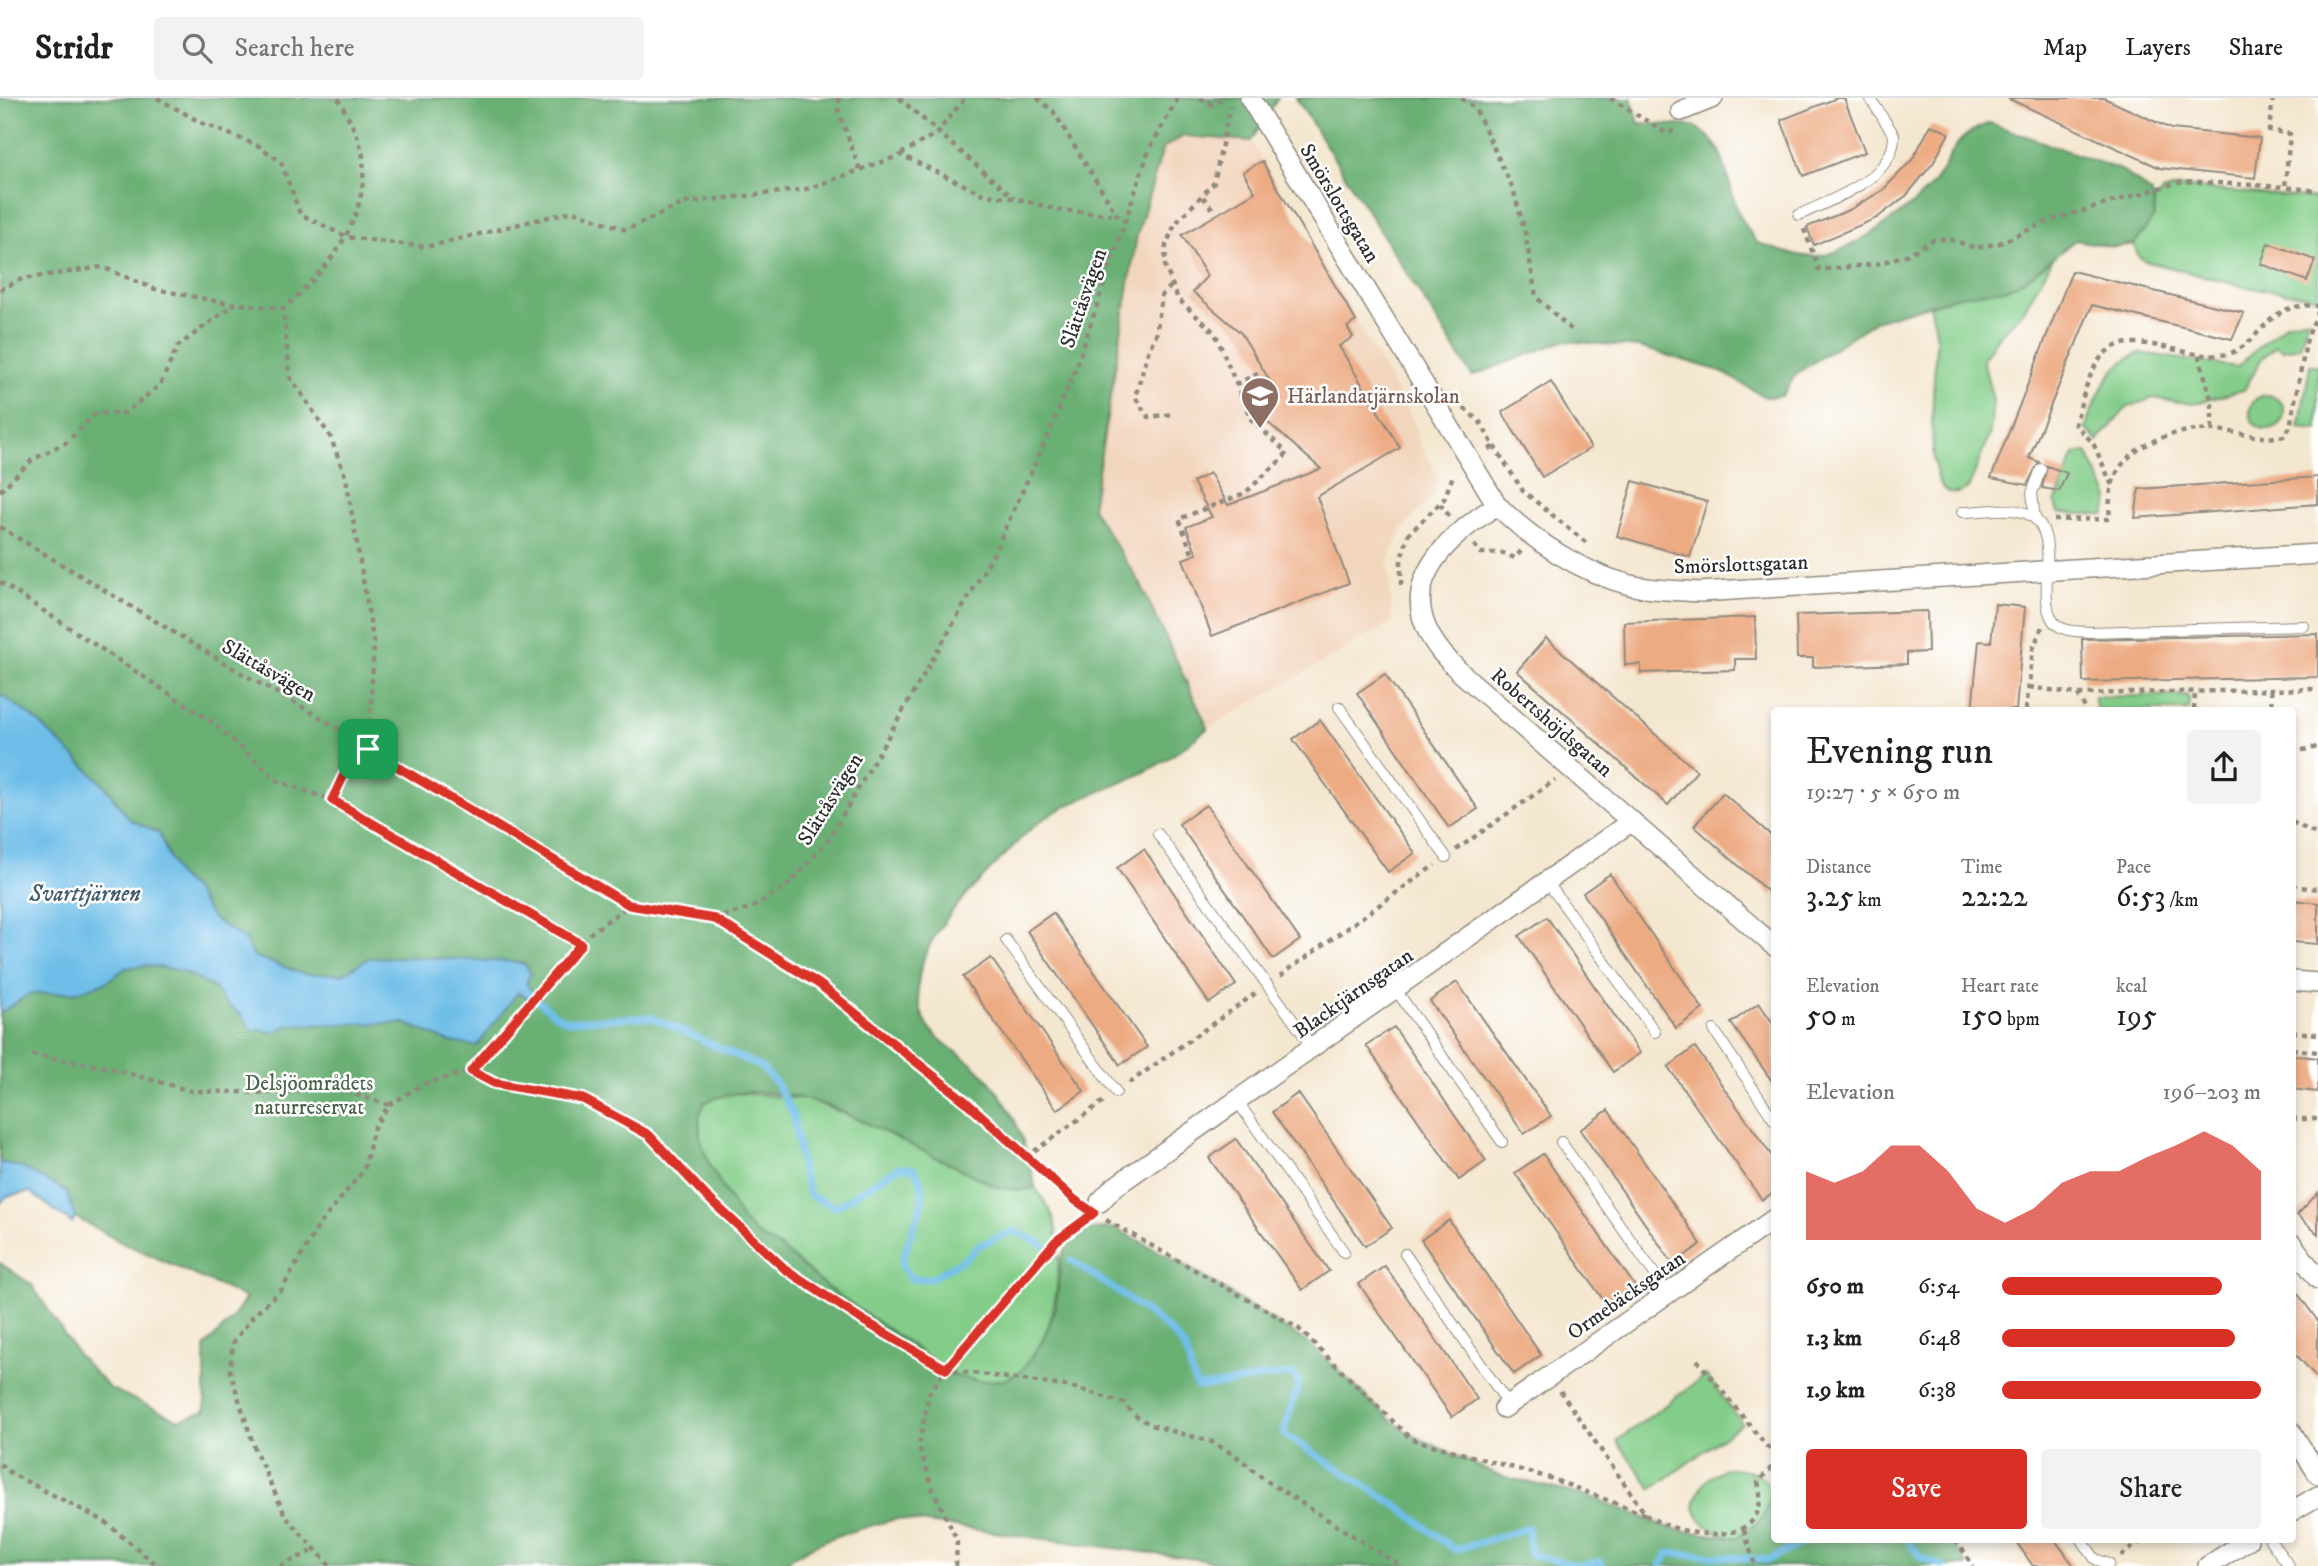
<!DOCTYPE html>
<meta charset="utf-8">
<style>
:root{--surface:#fff;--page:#f2f2f2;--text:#202124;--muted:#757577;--line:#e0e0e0;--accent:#d93025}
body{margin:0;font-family:"IM FELL DW Pica",serif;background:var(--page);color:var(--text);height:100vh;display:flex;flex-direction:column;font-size:26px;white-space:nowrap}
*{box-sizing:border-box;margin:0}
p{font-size:23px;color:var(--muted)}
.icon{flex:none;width:38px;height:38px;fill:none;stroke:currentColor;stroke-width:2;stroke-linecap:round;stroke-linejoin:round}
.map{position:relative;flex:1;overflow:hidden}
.drawer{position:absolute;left:1771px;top:609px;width:525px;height:836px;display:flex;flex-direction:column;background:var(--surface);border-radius:7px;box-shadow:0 4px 10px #0003}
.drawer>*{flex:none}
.pin{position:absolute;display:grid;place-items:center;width:60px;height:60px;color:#fff;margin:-30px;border-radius:14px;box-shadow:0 4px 10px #0006}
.round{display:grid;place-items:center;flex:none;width:74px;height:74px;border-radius:7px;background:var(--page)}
.summary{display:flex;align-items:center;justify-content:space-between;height:119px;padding:0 35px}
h1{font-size:38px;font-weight:600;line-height:52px}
.metrics{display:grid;grid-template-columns:repeat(3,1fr);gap:10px;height:119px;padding:7px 35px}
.metrics div{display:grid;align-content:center}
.metrics b{font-size:30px;font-weight:600}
.metrics small{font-size:19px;font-weight:400}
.metrics p{font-size:19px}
.chart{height:196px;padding:14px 35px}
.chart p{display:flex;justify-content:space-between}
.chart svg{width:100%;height:126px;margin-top:7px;fill:var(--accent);opacity:.7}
.action{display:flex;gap:14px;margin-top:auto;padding:14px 35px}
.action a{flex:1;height:80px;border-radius:7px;background:var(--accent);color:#fff;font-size:28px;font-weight:600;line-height:80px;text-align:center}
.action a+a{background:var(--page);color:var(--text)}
ul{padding:0 35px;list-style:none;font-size:23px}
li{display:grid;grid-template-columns:112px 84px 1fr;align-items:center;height:52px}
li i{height:18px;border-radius:9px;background:var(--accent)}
header{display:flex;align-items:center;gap:42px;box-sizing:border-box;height:98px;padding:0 35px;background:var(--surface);border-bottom:2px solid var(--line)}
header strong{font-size:33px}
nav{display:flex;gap:38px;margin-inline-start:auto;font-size:24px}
.search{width:490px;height:63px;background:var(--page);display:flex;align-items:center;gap:18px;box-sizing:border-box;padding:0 24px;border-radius:7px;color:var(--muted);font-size:26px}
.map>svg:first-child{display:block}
</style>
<header>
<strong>Stridr</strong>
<div class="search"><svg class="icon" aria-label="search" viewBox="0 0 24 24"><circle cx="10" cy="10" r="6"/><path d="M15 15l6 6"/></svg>Search here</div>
<nav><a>Map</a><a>Layers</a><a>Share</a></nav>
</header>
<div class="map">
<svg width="2318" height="1468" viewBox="0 0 2318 1468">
<rect width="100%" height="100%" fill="#fff"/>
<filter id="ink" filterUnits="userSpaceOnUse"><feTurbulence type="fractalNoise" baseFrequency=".0143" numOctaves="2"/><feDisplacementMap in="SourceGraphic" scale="14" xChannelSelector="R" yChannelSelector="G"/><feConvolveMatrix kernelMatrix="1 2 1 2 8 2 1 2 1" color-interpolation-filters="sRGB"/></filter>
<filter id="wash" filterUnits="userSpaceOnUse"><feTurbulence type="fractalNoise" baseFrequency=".00686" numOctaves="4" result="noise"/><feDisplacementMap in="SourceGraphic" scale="28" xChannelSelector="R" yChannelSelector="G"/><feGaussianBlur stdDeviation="1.57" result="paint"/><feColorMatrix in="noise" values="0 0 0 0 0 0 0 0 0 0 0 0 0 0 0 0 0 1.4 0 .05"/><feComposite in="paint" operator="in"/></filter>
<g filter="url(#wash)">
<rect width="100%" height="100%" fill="#f4e7d0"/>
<!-- built -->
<polygon fill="#f2d5bd" points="1184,38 1251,43 1412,320 1419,344 1438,378 1433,397 1404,430 1388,463 1392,524 1208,630 1141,487 1092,411 1137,137 1163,50"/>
<!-- green -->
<g fill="#83cd89" stroke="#577c5a" stroke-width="2">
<polygon points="2182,89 2318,101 2318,199 2246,189 2145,163 2138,158 2134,146 2155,118 2154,103 2162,94"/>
<path d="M2056,155l-33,59 -25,25 -15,23 10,40 -3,33 -21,54c-57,42 -30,-135 -33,-155 -1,-9 -4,-18 -7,-26l29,-10 51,-8 23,-13z"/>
<path d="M2308,220l-8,29 -18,3 -6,-4 -14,12 -18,32 -51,14 -40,-6 -26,9 -29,34 -13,-13c12,-30 22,-64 55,-75l97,14 49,-44z"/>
<polygon points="2310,267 2318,267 2318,332 2299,330"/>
<circle cx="2267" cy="314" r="17"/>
<polygon points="2087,354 2109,400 2105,417 2058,415 2055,405 2074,356"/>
<polygon points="2186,597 2189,600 2189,612 2097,612 2094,599"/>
<path d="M736,995l71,6 65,26 127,63 25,2 11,-3c6,10 16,21 19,33 12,42 1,144 -49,160 -15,5 -34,0 -49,-4l-128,-88 -47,-40 -23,-12 -16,-16 -32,-54 -10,-28 -1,-22 6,-14 17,-7z"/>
<polygon points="1706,1277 1742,1325 1652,1391 1617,1343"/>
<path d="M1728,1370c20,1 33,3 44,22 -3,25 -14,34 -34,48 -21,-5 -36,-9 -44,-30 3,-20 14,-34 34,-40z"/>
</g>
<!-- forest -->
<g fill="#6ab075" stroke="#4a6e50" stroke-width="2">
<path d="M0,0h1278l-27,43 -67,-5 -21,12 -26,87 -45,273 49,77 67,143c-18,15 -36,29 -56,40 -33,18 -70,28 -102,47 -19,11 -35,30 -51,46 -38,39 -101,97 -75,158 8,19 31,31 46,43 40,34 55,75 65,125l-11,3 -25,-2 -164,-80c-41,-14 -89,-24 -130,-6l-6,14 1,22 10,28 32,54 16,16 23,12 47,40 128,88 22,5 26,-1 17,-9 19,-26 9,-20 7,-19 5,-48 6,-13 20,-16 28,-1 72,38 124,79 81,76 20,14 85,40 94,22 82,32 64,9c29,-19 32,-26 37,-60v62h177l17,26h-720l-352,-47c-40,11 -82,20 -115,47h-781v-303l32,22 45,69 32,34 70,32 26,-9v-64l27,-28 14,-21 -127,-57 -44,-24 -10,-26 -42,-23 -23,-6v-149l29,-19 47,-2 30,-10 20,-14 20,-3 37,6 31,17 11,15 16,12 24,15 11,2 12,-7 117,-2 45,19 27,4 41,-54 9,5 4,-7 -5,-7 -2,-19 -10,-2 -102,-5 -43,1 -26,16h-40l-50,-18 -9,-17 -32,-21 -18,-27 -18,-17 -17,-41 -30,-14 -25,-34 -69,-66 -35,-25z"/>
<path d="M1296,0h335l8,25 55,3 14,10 12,15 18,62 18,29c19,7 41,16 62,14 31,-3 91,-45 112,-69 25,-28 17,-49 60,-64l133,48 29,22 3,23 -21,28 -20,3 -39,-7 -43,35 -23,13 -51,8 -83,25 -79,53 -14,22 -17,1 -45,-26 -81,-24 -76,-6 -91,35z"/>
</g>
<!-- water -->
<g fill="#6dbde8" stroke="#4c748a" stroke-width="2">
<polygon points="0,596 35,621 104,687 129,721 159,735 176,776 194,793 212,820 244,841 253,858 303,876 343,876 369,860 412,859 515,864 524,866 531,875 526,885 531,892 527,899 518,894 477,948 450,944 405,925 288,927 277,934 252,932 241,917 225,905 214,890 183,873 146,867 126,870 106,884 76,894 29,896 0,915"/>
<polygon points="0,1064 23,1070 66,1093 75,1119 72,1125 30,1094 7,1098 0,1106"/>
</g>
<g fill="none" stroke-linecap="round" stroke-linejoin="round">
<!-- stream -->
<g stroke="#6dbde8" stroke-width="7">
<path d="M529,895l26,22 13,6 83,-4 110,50 15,16 17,31 9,57 8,25 26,11 63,-40 15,2c23,30 -9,64 -12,97l9,13 21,-1 37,-22 8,-10 37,-15 30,14"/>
<path d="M1071,1162c27,20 102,64 115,91 5,12 3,22 11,36 33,-1 62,-12 95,-13l7,9 -16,51 118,74 54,42 73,-22 2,26 48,12"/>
<polyline points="1908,1442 1920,1459 1943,1468"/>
<polyline points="1579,1468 1600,1463 1603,1468"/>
<polyline points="1660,1468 1669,1455 1769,1462 1808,1442"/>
</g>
</g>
<g id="blocks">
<!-- building -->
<g fill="#edab83">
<polygon points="1837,0 1844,0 1865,54 1803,78 1781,22"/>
<polygon points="2007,0 2104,0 2171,31 2260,40 2255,80 2160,70"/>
<polygon points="1931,27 1949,35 1934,64 1907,97 1877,120 1814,147 1807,129 1849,112 1883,92 1912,62"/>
<polygon points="1262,63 1356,223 1347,229 1353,239 1339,248 1400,350 1317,399 1349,485 1212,538 1183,461 1197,456 1186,429 1212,419 1193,384 1210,375 1228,407 1321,371 1264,321 1281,301 1241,235 1193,194 1207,178 1182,137 1255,94 1243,74"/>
<polygon points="2268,145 2315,162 2307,183 2261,166"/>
<polygon points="2072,173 2244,215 2232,241 2092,207 2029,360 2039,364 2027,387 1991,380"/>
<polygon points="1551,284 1591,350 1542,379 1502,314"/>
<polygon points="2047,368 2067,375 2059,393 2042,390"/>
<polygon points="2318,379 2318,406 2135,420 2139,391"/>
<polygon points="1633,383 1707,404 1690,459 1617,438"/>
<polygon points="1995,506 2025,509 2016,612 1972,612 1979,543 1991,544"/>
<polygon points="1927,513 1928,554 1907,555 1907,566 1813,569 1813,560 1797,560 1796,517"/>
<polygon points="1755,519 1756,561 1735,561 1735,572 1641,575 1641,566 1625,567 1624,524"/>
<polygon points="2318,536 2318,579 2083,584 2082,541"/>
<polygon points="1546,540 1697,673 1668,707 1517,573"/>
<polygon points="1385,576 1478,711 1449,730 1357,595"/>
<polygon points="1320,622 1415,755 1388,774 1293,641"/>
<polygon points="1723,695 1774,740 1774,799 1694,728"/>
<polygon points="1206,707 1300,842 1273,861 1179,726"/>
<polygon points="1144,751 1236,887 1209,905 1117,770"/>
<polygon points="1610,776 1703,911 1676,930 1583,795"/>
<polygon points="2292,802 2318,805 2318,846 2292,844"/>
<polygon points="1053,815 1147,949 1120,967 1027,833"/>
<polygon points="1547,819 1640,955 1613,974 1519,838"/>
<polygon points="991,860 1084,993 1057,1012 963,879"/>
<polygon points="1457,884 1551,1018 1524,1036 1430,903"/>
<polygon points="1759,905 1774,927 1774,986 1731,925"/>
<polygon points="1394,929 1486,1063 1459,1082 1366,947"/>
<polygon points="1695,949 1774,1061 1774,1094 1762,1102 1668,969"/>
<polygon points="2292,957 2318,960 2318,994 2292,991"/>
<polygon points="1298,995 1392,1130 1365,1148 1272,1014"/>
<polygon points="1608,1012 1701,1146 1673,1166 1580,1032"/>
<polygon points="1236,1041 1329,1173 1302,1192 1209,1060"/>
<polygon points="1543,1056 1637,1191 1609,1210 1515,1075"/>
<polygon points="2318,1095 2318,1136 2297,1117"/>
<polygon points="1449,1122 1541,1257 1514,1276 1421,1142"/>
<polygon points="1385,1168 1477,1301 1452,1319 1359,1186"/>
<polygon points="2292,1188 2318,1223 2318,1281 2292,1252"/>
<polygon points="2015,1442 2055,1442 2074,1468 2033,1468"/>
</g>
</g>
</g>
<g filter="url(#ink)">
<use href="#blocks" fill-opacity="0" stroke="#90897e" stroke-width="2"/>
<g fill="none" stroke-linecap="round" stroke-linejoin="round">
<defs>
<g id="lane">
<path d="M1799,117c33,-16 96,-36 95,-80l-24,-37"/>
<path d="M1962,414c19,0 48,-6 66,2 37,18 6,83 26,108 8,10 23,9 35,10l215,-6"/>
<polyline points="2035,421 2032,395 2041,371"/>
<polyline points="1339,609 1446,759"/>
<polyline points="1158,736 1313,950"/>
<polyline points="1548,785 1655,934"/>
<polyline points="1006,842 1116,994"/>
<polyline points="1396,892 1502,1044"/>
<polyline points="1714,932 1774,1022"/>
<polyline points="1237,1003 1344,1154"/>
<polyline points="1561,1044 1668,1195"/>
<polyline points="1405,1156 1509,1307"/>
<polyline points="2082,1442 2095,1461 2109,1466"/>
<polyline points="2270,1442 2289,1468"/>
</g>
<g id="street">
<path d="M1250,0l247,407c36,36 83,67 133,80 23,6 47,5 70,7l618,-38"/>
<polyline points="1681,13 1713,0"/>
<path d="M1497,407c-70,45 -112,98 -37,167l314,274"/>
<polyline points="2292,883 2318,885"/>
<polyline points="1100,1104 1113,1090 1632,723"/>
<polyline points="2292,1146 2318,1181"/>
<polyline points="1504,1310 1774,1121"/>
<polyline points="2292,1335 2318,1376"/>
<polyline points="2292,1413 2318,1398"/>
<polyline points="2208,1468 2248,1442"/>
</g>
</defs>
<!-- lane casing -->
<use href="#lane" stroke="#90897e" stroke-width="12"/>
<!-- street casing -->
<use href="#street" stroke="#90897e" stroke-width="22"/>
<!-- path -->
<g stroke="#90897e" stroke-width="4.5" stroke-dasharray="5 5" stroke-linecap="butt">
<polyline points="157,0 202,25 259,48 281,64 300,116 347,139 426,149 573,113 626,132 684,105 807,91 901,57 985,97 1015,100 1057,112 1117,117"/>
<polyline points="839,0 838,12 860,72"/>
<polyline points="899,0 1014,100"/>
<polyline points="1037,0 1053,13 1117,117 1125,123"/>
<polyline points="1200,0 1213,7 1223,0"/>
<polyline points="1461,0 1475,10 1513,91 1525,134 1536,199 1573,233"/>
<polyline points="1610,0 1666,35 1674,33"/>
<polyline points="2273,0 2269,32 2290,36 2285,89 2318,93"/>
<polyline points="901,56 937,35 965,0"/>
<polyline points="1203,99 1215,114"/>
<polyline points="1804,131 1819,172 1877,166 1909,156 1933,142 1949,141 1976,150 2000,145 2048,123 2183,83 2285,89"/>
<polyline points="1171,188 1162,197 1156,237 1149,251 1135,299 1148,319 1174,316"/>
<polyline points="0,192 22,181 102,169 155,191 220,204 283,211"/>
<polyline points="2199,257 2212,305 2212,331"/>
<polyline points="1236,287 1259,274"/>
<polyline points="1464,310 1480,324 1494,348 1487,353"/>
<polyline points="1494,348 1523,393 1589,447"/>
<path d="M2112,387l-19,-42 -18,-19c8,-24 15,-68 41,-78 31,-12 77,16 111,8 34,-8 38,-54 91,-48"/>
<polyline points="0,393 32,362 67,344 96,315 125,315 160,287 178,248 236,205"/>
<polyline points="1440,406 1450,419"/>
<path d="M2054,422l55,-1c1,-11 0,-23 3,-33 9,-41 65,-59 102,-56 24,1 47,11 70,6l6,-9 17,-89 11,-26"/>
<polyline points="0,429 241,575 308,612 583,782 629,807 715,821 755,808 791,785 829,741 994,455 1050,333 1077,267 1149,52 1178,0"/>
<polyline points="1474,447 1481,455 1503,455 1515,460 1521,453"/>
<polyline points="1192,455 1179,421 1245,395 1285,358 1286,354 1251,321 1215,235 1178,201 1165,168 1166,147 1175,126 1214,85 1230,8"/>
<path d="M0,484l211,139 67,60 54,19 18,-38 18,-13 6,-104 -28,-167 -16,-42 -40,-59 -7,-68c45,-41 85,-86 80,-151 -2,-19 -16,-43 -25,-60"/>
<polyline points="1401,487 1401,461 1408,437 1444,401 1454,375"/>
<polyline points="2029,589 2078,596 2318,591"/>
<polyline points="2271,592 2272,612"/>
<polyline points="2078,596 2086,612"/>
<polyline points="2026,612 2033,551 2042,529"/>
<polyline points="2194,612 2195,594"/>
<polyline points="2292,654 2318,649"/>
<polyline points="332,702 581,846"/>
<polyline points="2292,724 2318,737"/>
<polyline points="1456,752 1555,682"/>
<polyline points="2292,788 2318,791"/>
<polyline points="715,821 819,886 869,924 965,1003 1081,1106"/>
<polyline points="1280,878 1435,767"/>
<polyline points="2292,934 2318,936"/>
<polyline points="2292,951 2318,954"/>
<polyline points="32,957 106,969 191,993 280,995 328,988 389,1007"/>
<polyline points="471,973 493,985 583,1001 649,1037 706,1098 785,1171 864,1223 945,1271 1072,1289 1124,1305 1133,1316 1151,1327 1212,1344 1239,1360 1264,1381 1400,1468"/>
<polyline points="1129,985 1256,895"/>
<polyline points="2292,1021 2318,1021"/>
<polyline points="1026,1059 1104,1003"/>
<polyline points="1106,1122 1298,1230 1411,1341 1550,1380 1646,1417"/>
<polyline points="1697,1262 1774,1357"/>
<path d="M1560,1293l86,124c36,24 129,37 112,-33l16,-17"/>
<polyline points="0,1366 12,1376 104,1423 158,1468"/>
<polyline points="1744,1432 1755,1468"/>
<polyline points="1956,1442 1973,1468"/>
<polyline points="2121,1458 2142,1442"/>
<polyline points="280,1468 317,1451"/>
<polyline points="330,1468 286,1419 255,1352 230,1273 233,1245 253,1218 282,1191 319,1127 364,1072 374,1029 389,1007 423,986 471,973 588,837 629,807"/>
<polyline points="956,1468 957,1442 933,1392 919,1348 929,1296 945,1271 1024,1178 1056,1143 1090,1118"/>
</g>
<!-- lane -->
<use href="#lane" stroke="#fff" stroke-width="10"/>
<!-- street -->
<use href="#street" stroke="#fff" stroke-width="19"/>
</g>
</g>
<g fill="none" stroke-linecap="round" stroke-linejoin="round" filter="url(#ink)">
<defs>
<polygon id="route" points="368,651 629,807 715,821 819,886 965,1003 1075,1102 1094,1115 1056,1143 946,1271 864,1223 785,1171 706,1098 649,1037 583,1001 494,985 471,973 581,846 332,702 350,664"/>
</defs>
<!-- route casing -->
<use href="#route" stroke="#fff" stroke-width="14"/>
<!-- route -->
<use href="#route" stroke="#d93025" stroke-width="9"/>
</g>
<!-- icons -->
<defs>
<symbol id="school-pin" viewBox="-11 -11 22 30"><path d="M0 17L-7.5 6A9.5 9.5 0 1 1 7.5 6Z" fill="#8d6e63" stroke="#fff"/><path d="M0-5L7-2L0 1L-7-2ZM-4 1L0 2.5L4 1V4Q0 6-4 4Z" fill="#fff"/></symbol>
</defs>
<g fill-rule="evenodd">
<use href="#school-pin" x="1238" y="276" width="44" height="60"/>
</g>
<g text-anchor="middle" stroke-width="5" stroke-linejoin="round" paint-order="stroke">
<!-- street labels -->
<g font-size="21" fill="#2b2b2b" stroke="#fff">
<text transform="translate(1340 105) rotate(59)" y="7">Smörslottsgatan</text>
<text transform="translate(1083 200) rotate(-71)" y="7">Slättåsvägen</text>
<text transform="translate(1741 466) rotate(-2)" y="7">Smörslottsgatan</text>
<text transform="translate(269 572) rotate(30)" y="7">Slättåsvägen</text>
<text transform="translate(1552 624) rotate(41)" y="7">Robertshöjdsgatan</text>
<text transform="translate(830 701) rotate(-58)" y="7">Slättåsvägen</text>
<text transform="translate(1353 895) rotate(-35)" y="7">Blacktjärnsgatan</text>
<text transform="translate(1626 1197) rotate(-35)" y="7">Ormebäcksgatan</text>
</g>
<!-- education labels -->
<g font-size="21" fill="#785e54" stroke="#fff" text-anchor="start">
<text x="1287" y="305">Härlandatjärnskolan</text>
</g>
<!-- park labels -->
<g font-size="21" fill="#4a644c" stroke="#fff">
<text x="309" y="992">Delsjöområdets<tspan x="309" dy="24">naturreservat</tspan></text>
</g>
<!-- water labels -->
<g font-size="23" font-style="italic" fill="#425e6d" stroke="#fff">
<text x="85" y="803">Svarttjärnen</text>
</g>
</g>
</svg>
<div class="pin" style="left:368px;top:651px;background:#1e9e55"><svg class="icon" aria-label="arrive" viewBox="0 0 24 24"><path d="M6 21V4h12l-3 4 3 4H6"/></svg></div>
<section class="drawer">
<div class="summary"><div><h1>Evening run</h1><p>19:27 · 5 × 650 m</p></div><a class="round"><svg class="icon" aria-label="share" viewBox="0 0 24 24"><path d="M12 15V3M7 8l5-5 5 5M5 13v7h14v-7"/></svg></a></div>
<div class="metrics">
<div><p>Distance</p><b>3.25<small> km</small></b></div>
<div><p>Time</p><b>22:22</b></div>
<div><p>Pace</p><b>6:53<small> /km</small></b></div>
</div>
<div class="metrics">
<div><p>Elevation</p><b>50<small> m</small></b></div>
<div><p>Heart rate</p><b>150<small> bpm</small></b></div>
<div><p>kcal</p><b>195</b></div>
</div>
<div class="chart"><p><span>Elevation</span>196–203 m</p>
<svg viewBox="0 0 160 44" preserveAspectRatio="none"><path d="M0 44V20L10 24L20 20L30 11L40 11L50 20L60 33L70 38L80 33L90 24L100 20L110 20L120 15L130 11L140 6L150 11L160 20V44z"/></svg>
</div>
<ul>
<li><b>650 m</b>6:54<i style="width:85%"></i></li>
<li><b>1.3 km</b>6:48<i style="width:90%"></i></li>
<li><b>1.9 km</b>6:38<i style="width:100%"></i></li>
</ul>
<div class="action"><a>Save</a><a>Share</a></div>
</section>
</div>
